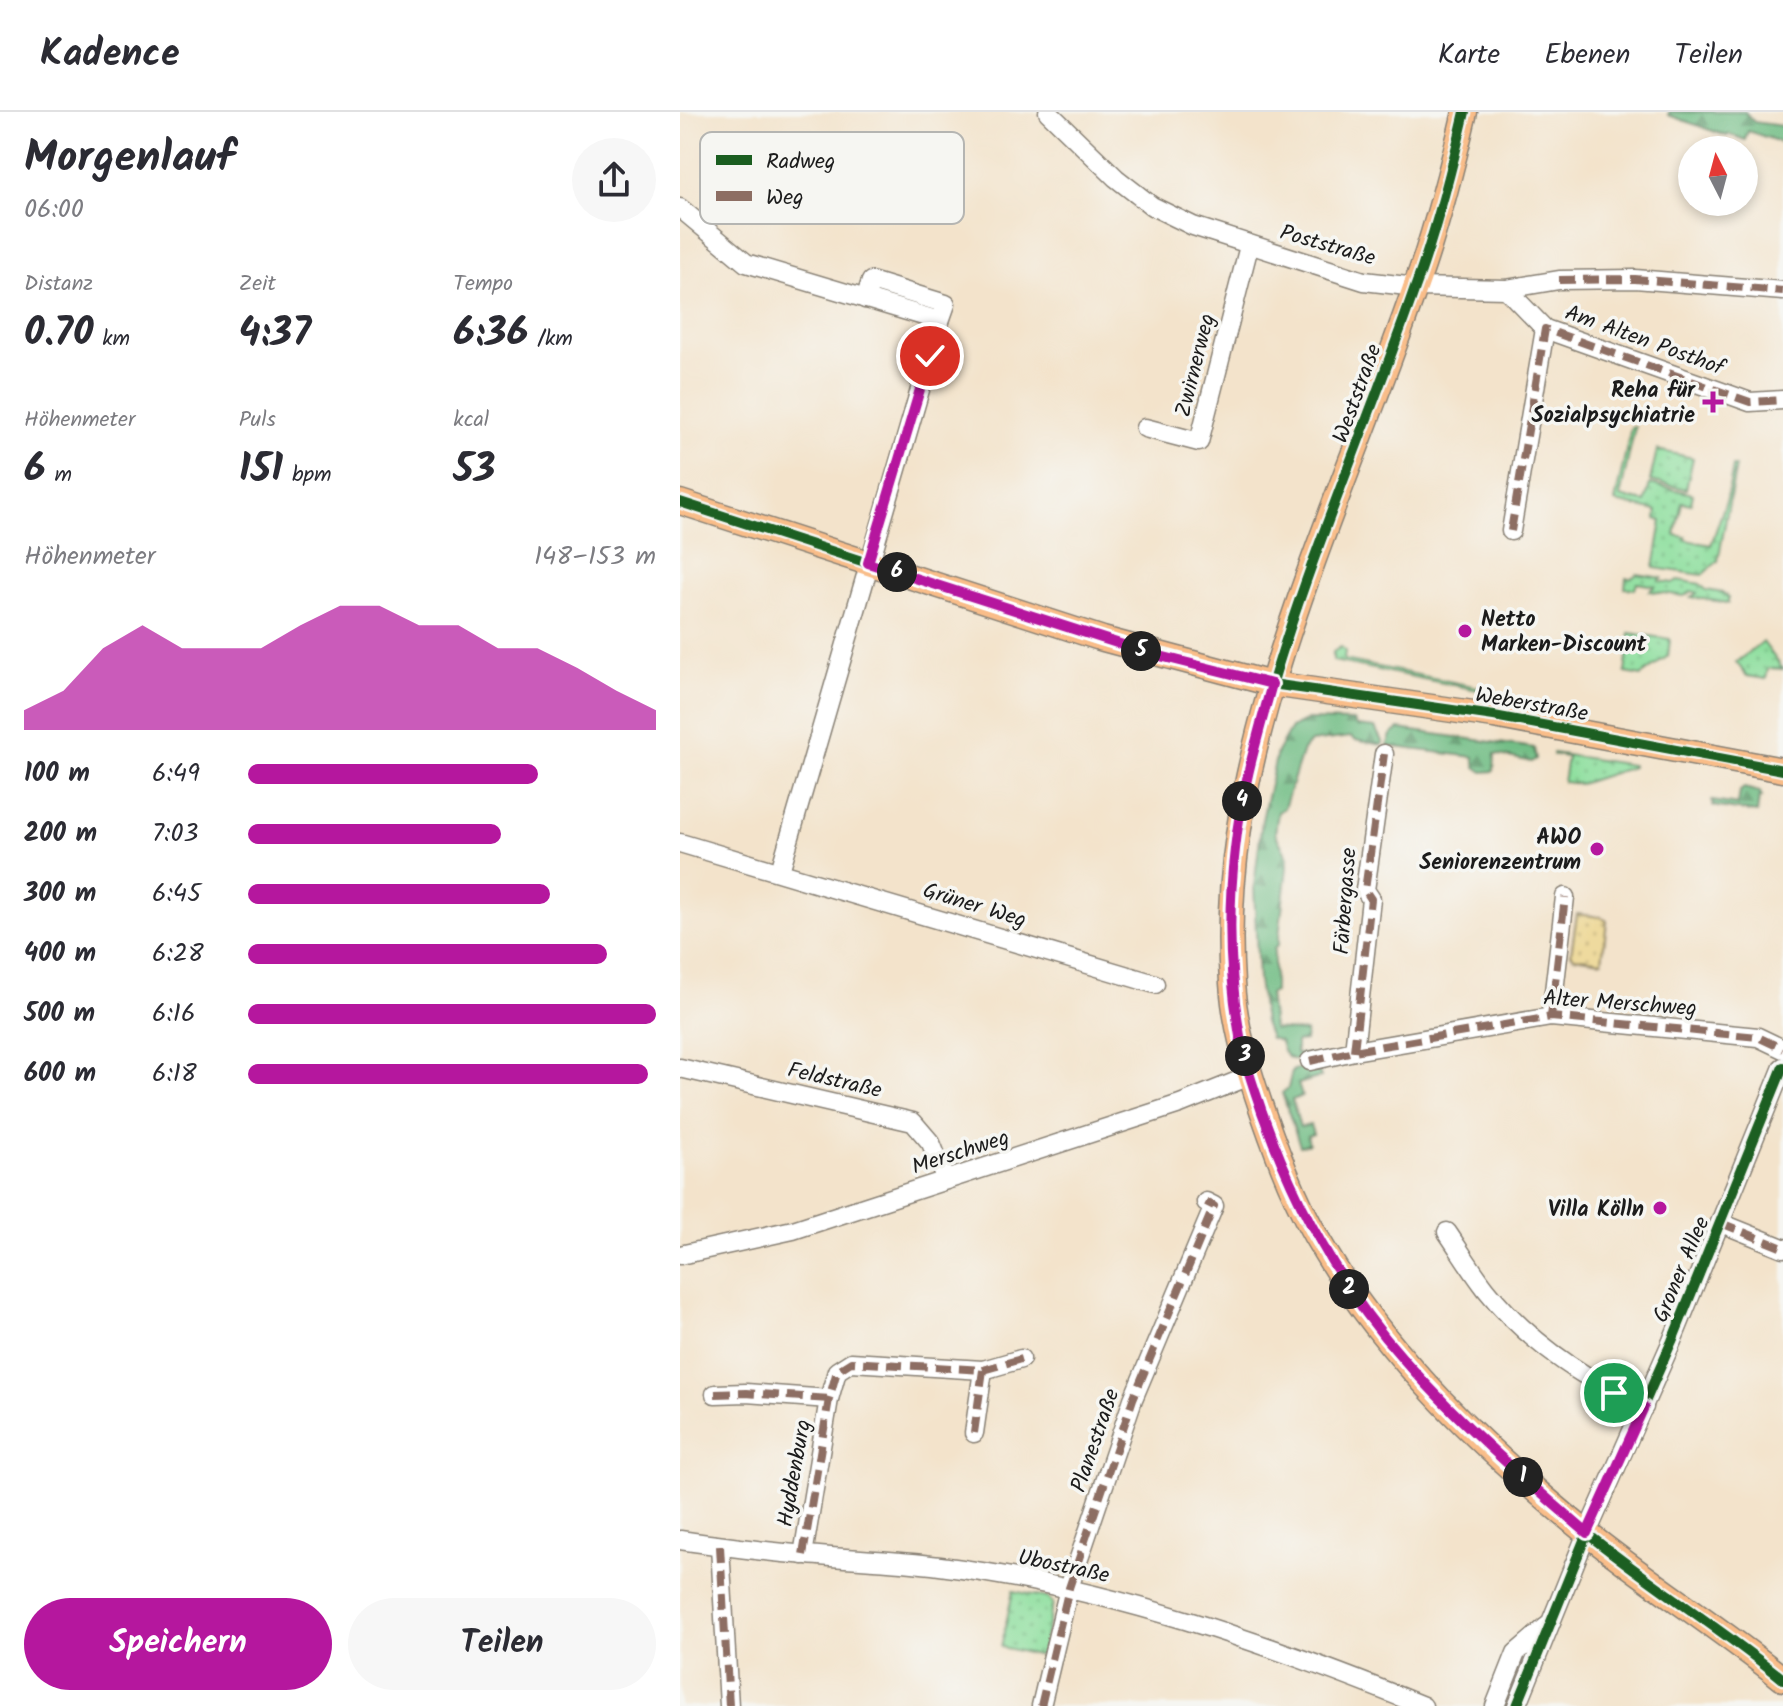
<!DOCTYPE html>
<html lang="de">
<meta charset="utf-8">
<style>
:root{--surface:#fff;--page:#f7f7f7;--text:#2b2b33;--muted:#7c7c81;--line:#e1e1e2;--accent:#b5179e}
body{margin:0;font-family:Kalam,sans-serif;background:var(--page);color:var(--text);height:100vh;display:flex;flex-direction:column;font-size:30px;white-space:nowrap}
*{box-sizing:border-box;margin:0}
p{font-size:26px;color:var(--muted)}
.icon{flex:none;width:44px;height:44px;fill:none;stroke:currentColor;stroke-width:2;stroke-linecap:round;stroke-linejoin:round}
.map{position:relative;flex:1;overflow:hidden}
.panel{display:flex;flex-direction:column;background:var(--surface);width:680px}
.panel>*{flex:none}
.needle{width:52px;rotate:354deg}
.tools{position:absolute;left:998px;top:24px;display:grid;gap:16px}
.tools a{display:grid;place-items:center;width:80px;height:80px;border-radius:50%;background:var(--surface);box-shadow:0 4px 12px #0003;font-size:40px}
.pin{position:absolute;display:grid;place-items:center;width:68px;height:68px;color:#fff;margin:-34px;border:4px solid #fff;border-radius:50%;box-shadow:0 2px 8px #0007}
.km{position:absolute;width:40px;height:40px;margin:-20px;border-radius:50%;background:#222;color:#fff;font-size:22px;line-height:40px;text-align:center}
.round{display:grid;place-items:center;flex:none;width:84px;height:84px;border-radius:42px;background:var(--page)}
.headline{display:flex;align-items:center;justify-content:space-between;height:136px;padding:0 24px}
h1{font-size:44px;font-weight:600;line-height:60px}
.figures{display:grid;grid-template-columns:repeat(3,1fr);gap:12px;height:136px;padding:8px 24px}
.figures div{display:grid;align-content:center}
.figures b{font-size:40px;font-weight:600}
.figures small{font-size:22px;font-weight:400}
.figures p{font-size:22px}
.chart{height:224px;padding:16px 24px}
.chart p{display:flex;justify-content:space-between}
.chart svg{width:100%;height:144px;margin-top:8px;fill:var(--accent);opacity:.7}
.cta{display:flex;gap:16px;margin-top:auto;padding:16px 24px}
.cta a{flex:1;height:92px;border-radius:48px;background:var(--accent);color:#fff;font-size:32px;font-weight:600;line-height:92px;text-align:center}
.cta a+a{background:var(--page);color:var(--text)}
ul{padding:0 24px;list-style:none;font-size:26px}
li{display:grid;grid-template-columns:128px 96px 1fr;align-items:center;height:60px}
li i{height:20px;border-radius:10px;background:var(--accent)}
header{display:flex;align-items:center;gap:48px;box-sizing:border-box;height:112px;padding:0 40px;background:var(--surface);border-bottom:2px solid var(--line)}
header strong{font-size:38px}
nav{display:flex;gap:44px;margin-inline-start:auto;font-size:28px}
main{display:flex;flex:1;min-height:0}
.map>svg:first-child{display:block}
</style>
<header>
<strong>Kadence</strong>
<nav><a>Karte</a><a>Ebenen</a><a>Teilen</a></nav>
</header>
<main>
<section class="panel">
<div class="headline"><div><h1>Morgenlauf</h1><p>06:00</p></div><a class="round"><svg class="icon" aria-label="share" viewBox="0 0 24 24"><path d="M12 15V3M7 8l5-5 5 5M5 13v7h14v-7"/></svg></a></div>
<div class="figures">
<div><p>Distanz</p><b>0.70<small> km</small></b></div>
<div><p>Zeit</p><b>4:37</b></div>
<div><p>Tempo</p><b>6:36<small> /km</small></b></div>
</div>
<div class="figures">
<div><p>Höhenmeter</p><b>6<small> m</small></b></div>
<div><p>Puls</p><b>151<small> bpm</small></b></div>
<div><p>kcal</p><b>53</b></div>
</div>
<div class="chart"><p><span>Höhenmeter</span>148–153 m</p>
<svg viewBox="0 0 160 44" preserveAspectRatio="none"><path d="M0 44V38L10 32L20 19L30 12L40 19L50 19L60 19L70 12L80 6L90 6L100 12L110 12L120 19L130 19L140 25L150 32L160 38V44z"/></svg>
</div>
<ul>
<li><b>100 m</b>6:49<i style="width:71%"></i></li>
<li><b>200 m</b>7:03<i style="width:62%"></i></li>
<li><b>300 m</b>6:45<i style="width:74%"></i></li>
<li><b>400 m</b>6:28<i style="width:88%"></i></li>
<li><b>500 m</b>6:16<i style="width:100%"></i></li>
<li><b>600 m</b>6:18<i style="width:98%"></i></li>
</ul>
<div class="cta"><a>Speichern</a><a>Teilen</a></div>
</section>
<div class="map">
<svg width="1103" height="1594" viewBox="0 0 1103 1594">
<defs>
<pattern id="grass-dots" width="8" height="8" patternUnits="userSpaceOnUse" patternTransform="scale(2)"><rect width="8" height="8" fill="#8fdf9f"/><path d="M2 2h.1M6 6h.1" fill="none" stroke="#7bbf88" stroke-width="1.8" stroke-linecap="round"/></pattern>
<pattern id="forest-firs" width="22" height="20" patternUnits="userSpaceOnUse" patternTransform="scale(2)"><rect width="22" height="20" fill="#73be86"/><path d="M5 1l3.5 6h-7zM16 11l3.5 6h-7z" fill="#5e9a6d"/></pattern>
<pattern id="sand-dots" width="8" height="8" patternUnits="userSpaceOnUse" patternTransform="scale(2)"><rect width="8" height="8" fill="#eeda9e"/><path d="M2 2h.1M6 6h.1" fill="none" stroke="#ccba88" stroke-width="1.8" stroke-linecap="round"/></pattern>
</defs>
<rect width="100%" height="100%" fill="#f6f6f2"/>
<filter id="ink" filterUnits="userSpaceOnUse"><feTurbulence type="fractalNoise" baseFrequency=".0125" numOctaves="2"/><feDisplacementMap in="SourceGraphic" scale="16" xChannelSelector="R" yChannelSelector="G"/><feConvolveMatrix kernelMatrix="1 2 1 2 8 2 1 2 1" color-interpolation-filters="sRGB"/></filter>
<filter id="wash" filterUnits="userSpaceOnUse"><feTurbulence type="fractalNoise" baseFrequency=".006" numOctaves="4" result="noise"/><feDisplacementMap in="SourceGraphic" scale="32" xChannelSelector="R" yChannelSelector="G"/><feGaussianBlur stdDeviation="1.8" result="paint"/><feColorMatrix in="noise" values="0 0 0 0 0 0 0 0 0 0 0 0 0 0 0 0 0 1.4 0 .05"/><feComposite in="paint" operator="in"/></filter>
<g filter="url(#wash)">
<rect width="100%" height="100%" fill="#f3e3cb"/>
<!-- grass -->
<g fill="url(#grass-dots)" stroke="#567e5e" stroke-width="2">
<polygon points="951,315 955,315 940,385 965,390 970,372 1013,382 1011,392 1002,390 995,423 1006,425 1006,428 1031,433 1047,386 1053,354 1056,354 1038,449 1022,463 974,456 982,409 976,407 977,399 935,390"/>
<polygon points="977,338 1013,346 1006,377 970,369"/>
<polygon points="957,462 982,466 979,469 993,471 998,468 1020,472 1026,478 1043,481 1048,485 1048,491 1011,485 1017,481 1012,479 1004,484 969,479 975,474 957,471 955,477 945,476 946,466 951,466"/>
<polygon points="950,521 990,527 988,544 961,564 945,561"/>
<polygon points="1083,530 1103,557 1088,556 1086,567 1067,564 1056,550"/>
<polygon points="661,535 665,539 664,548 808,577 808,580 653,549 653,540"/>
<polygon points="873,641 952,653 952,655 900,672 883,670 887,645 873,643"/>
<polygon points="333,1479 368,1486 373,1491 361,1544 321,1535"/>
</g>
<!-- forest -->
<g fill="url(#forest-firs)" stroke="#486d51" stroke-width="2">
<polygon points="989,0 1065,0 1074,10 1103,14 1103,31 1068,19 1065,28 1049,22 1047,24 988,3"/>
<path d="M627,608l47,1 3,5 18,2 8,15 -1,2 -27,-5 -4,-3 -41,5 -7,8 -19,58 -6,4 -3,21 13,25 -10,87 -4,4v43l-5,2 4,35 33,3 -1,9 -9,1v12h14l-3,5c-16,3 -24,-1 -27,-18l-10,-3 -6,-16 -6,-41 -4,-95 8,-66 15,-68 14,-24z"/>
<polygon points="719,617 854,636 856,647 851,650 815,642 814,659 803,660 796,655 794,645 707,634 711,623"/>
<polygon points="1064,676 1080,680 1082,685 1079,685 1077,701 1033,694 1032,689 1058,693 1060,679"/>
<polygon points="622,955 631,956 633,960 639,959 641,965 618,972 622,984 612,988 620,1015 630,1013 633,1022 627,1024 629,1031 620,1034 602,981 608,976 612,959"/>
</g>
<!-- sand -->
<polygon fill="url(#sand-dots)" stroke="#857b5d" stroke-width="2" points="897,802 921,805 927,809 922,849 894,845 891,841"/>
</g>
<g filter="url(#ink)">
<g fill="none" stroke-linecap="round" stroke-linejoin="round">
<defs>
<g id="minor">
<polyline points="368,0 436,66 472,94 513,114 684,169 736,175 826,177 879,168 955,167 1103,179"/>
<polyline points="0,96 66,151 260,209 100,759"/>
<polyline points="826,177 865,217 1070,290 1103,288"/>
<polyline points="185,187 191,169 266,192 260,209"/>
<polyline points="465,316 519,330 569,134"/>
<polyline points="831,419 865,217"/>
<polyline points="0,731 475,872"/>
<polyline points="871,905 885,785"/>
<polyline points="674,939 691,787 685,778 704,642"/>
<polyline points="630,949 674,939 871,905 1078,925 1103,937"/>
<polyline points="0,956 233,1010 251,1031 266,1068"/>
<polyline points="1041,1111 1103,1136"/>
<path d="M767,1120c13,19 25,39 39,57 41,52 98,90 158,118"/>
<polyline points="0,1143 113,1118 500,992 570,964"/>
<polyline points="35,1282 66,1281 149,1287"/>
<polyline points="294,1321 303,1258"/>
<path d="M0,1428c42,6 84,12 127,15 44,4 89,5 133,11 167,21 328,77 483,140"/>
<polyline points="40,1434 49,1594"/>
<polyline points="123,1443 149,1287 157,1259 171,1250 303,1258 341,1247"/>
<polyline points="361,1594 389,1476 453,1287 534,1094 526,1090"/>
<polyline points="815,1594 836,1541 866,1515"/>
<polyline points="837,1594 907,1421 992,1229 1103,955"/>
</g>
<g id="major">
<path d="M785,0c-14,60 -29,119 -50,176 -46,133 -103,262 -143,397 -29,98 -47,194 -40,298 3,46 17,90 32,133 16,46 34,92 60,134 65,109 162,201 260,281 64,52 135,96 199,148"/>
<polyline points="0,390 423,527 592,572 814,604 1103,658"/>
</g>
</defs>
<!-- minor casing -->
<use href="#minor" stroke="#888074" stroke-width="21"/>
<!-- major casing -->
<use href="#major" stroke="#888074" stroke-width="27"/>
<!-- minor -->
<use href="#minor" stroke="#fff" stroke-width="18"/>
<!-- major -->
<use href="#major" stroke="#f9bd89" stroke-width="24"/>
<!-- quiet -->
<g stroke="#8d6e63" stroke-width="8" stroke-dasharray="16 8" stroke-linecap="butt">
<polyline points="879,168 955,167 1103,179"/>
<polyline points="831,419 865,217 1070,290 1103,288"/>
<polyline points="871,905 885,785"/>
<polyline points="674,939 691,787 685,778 704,642"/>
<polyline points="630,949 674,939 871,905 1078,925 1103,937"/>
<polyline points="1041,1111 1103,1136"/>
<polyline points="35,1282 66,1281 149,1287"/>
<polyline points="294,1321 303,1258"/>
<polyline points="40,1434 49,1594"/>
<polyline points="123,1443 149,1287 157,1259 171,1250 303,1258 341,1247"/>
<polyline points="361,1594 389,1476 453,1287 534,1094 526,1090"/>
</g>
<defs>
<g id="cycleway">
<path d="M785,0c-14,60 -29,119 -50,176 -46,133 -103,262 -143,397 -29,98 -47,194 -40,298 3,46 17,90 32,133 16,46 34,92 60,134 65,109 162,201 260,281 64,52 135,96 199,148"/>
<polyline points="0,390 423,527 592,572 814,604 1103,658"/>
<polyline points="837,1594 907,1421 992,1229 1103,955"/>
</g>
</defs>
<!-- cycleway casing -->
<use href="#cycleway" stroke="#f6f6f2" stroke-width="15"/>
<!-- cycleway -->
<use href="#cycleway" stroke="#1b5e20" stroke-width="10"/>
</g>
</g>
<g fill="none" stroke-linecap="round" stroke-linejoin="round" filter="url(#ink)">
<defs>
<path id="route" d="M250,244l-62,207 280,90 124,31c-15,54 -31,108 -37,165 -7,59 -6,122 4,181 4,28 14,55 23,82 33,92 78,177 144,250 55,62 118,117 181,171l57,-126 -30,-14"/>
</defs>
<!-- route casing -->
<use href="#route" stroke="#fff" stroke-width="16"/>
<!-- route -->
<use href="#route" stroke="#b5179e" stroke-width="10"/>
</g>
<!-- markers -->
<g fill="#b5179e" stroke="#f6f6f2" stroke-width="3">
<path d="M1029 278h8v8h8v8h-8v8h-8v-8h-8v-8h8z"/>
<circle cx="785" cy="519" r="8"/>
<circle cx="917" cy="737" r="8"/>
<circle cx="980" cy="1096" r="8"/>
</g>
<g text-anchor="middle" stroke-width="7" stroke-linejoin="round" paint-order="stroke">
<!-- street labels -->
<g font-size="22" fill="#1c1c1c" stroke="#f6f6f2">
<text transform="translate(648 132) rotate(16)" y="8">Poststraße</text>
<text transform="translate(965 227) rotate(20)" y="8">Am Alten Posthof</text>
<text transform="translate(514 253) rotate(-76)" y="8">Zwirnerweg</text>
<text transform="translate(676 281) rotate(-70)" y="8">Weststraße</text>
<text transform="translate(852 591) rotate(10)" y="8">Weberstraße</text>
<text transform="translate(664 789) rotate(-86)" y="8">Färbergasse</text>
<text transform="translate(295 792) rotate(17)" y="8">Grüner Weg</text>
<text transform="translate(940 890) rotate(4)" y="8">Alter Merschweg</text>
<text transform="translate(155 967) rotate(13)" y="8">Feldstraße</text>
<text transform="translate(280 1039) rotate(-18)" y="8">Merschweg</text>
<text transform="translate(1000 1157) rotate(-67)" y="8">Groner Allee</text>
<text transform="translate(414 1328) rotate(-71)" y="8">Planestraße</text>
<text transform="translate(113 1361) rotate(-80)" y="8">Hyddenburg</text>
<text transform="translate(384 1453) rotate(12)" y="8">Ubostraße</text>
</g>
<!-- poi labels -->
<g font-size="22" font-weight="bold" fill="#1c1c1c" stroke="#f6f6f2" text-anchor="end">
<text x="1015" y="285">Reha für<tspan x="1015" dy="25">Sozialpsychiatrie</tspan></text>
<text x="801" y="514" text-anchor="start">Netto<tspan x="801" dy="25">Marken-Discount</tspan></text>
<text x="901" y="732">AWO<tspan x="901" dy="25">Seniorenzentrum</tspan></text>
<text x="964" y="1104">Villa Kölln</text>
</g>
</g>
<!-- legend -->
<rect x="20" y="20" width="264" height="92" rx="12" fill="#f6f6f2" stroke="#b5b5b2" stroke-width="2"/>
<rect x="36" y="43" width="36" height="10" fill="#1b5e20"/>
<rect x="36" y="79" width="36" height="10" fill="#8d6e63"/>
<g font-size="22" fill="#1c1c1c">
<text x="86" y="56">Radweg</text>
<text x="86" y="92">Weg</text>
</g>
</svg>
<div class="tools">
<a><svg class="needle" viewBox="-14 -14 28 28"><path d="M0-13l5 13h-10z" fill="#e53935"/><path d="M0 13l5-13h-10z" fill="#7c7c81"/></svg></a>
</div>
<div class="pin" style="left:934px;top:1281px;background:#1e9e55"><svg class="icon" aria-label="arrive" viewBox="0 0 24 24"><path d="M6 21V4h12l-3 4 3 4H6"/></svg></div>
<div class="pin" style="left:250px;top:244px;background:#d93025"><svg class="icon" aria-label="check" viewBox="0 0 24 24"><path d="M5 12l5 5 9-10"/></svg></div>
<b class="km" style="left:843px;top:1365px">1</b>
<b class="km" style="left:669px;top:1177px">2</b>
<b class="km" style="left:565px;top:944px">3</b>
<b class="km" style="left:562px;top:689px">4</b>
<b class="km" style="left:461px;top:539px">5</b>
<b class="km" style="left:217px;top:460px">6</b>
</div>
</main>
